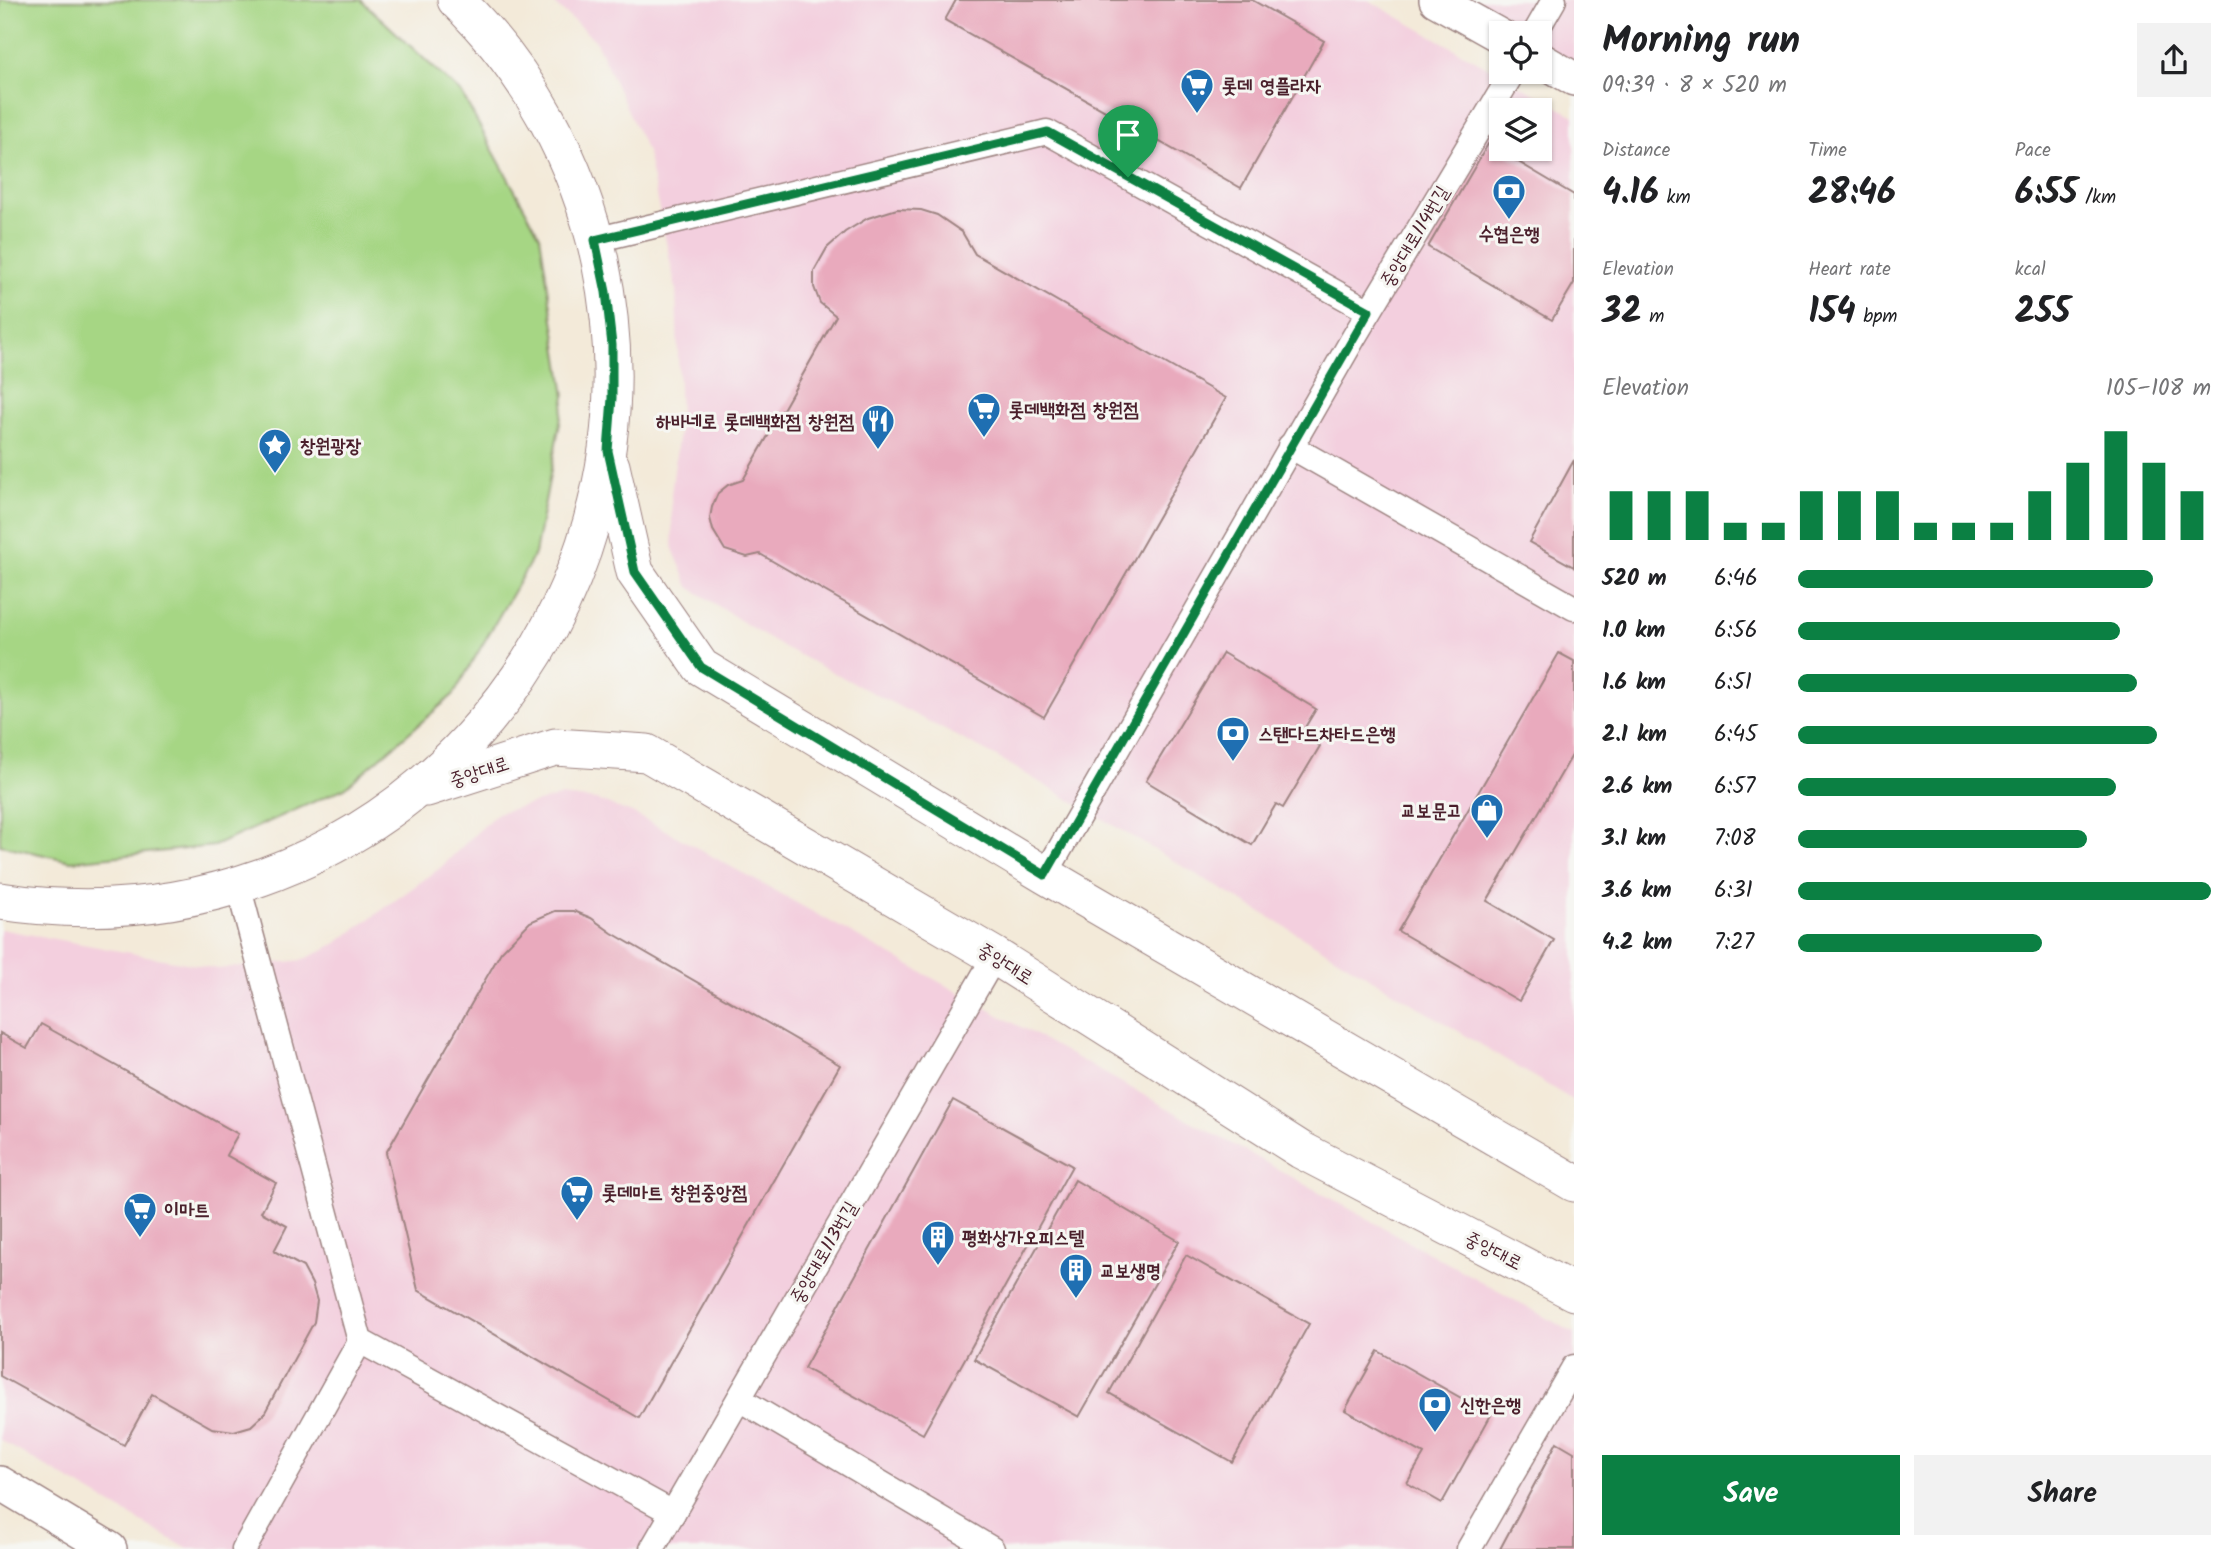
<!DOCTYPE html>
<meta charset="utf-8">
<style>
:root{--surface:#fff;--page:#f2f2f2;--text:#202124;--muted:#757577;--accent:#0b8043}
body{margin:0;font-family:Kalam,"Poor Story",sans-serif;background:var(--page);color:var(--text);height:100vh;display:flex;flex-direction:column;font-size:26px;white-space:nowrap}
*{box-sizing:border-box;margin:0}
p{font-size:23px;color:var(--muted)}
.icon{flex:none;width:38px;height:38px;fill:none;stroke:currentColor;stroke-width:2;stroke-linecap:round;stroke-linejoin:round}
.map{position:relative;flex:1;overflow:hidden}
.sheet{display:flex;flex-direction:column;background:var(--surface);width:665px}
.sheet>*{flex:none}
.buttons{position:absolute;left:1489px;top:21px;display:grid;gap:14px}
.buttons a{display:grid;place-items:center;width:63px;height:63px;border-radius:0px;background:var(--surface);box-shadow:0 2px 5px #0004;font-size:35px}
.pin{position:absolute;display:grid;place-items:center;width:60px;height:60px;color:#fff;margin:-72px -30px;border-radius:50% 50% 50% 0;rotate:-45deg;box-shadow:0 0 7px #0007}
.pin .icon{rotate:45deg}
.round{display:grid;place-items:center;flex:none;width:74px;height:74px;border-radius:0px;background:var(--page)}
.overview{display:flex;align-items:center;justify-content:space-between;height:119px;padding:0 28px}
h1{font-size:38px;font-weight:600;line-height:52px}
.metrics{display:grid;grid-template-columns:repeat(3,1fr);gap:10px;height:119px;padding:7px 28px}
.metrics div{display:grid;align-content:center}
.metrics b{font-size:35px;font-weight:600}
.metrics small{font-size:19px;font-weight:400}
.metrics p{font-size:19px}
.chart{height:196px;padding:14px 28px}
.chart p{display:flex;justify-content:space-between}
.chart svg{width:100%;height:126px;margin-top:7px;stroke:var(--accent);stroke-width:6}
.action{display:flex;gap:14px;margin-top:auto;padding:14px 28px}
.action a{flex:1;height:80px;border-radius:0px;background:var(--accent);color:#fff;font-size:28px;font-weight:600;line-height:80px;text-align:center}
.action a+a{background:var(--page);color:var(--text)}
ul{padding:0 28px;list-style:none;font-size:23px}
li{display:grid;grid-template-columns:112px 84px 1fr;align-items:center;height:52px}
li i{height:18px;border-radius:9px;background:var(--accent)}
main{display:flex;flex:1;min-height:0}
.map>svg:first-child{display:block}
</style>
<main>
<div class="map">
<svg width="1574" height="1549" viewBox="0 0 1574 1549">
<rect width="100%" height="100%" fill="#f6f6f2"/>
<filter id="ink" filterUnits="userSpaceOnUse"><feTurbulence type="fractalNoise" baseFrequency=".0143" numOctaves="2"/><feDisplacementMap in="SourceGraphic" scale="14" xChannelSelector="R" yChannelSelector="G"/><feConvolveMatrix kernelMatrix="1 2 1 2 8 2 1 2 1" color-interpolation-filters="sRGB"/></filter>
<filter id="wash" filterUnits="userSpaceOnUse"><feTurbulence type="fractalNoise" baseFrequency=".00686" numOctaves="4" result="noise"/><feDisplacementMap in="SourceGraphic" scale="28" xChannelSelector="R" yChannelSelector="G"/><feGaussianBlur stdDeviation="1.57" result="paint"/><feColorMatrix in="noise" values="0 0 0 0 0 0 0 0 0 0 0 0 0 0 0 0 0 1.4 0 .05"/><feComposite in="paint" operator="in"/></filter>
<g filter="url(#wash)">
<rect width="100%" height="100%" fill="#f3ead9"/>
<!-- built -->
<g fill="#f3cfde" fill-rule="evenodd">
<path d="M550,0h818l206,116v985l-273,-165 -304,-179 -225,-116 -83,-54 -16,-38 -2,-54 9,-73 -4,-133 -29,-137 -52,-112zM1502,110h38v39h-38z"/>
<polygon points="1463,0 1574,0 1574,64 1540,44 1540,33 1521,33"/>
<polygon points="561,796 596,800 632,813 663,829 1574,1333 1574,1549 188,1549 0,1440 0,929 218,969 303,960 335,944 440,868 497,813"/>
</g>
<!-- green -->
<polygon fill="#a6d684" stroke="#787a58" stroke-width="2" points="0,0 361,0 462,94 540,236 565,396 535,554 454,694 345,788 214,846 71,861 0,845"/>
<g id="blocks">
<!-- building -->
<g fill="#e9aabd">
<polygon points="956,0 1252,0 1324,41 1241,188 945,20"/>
<polygon points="1488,144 1574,195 1574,283 1552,320 1428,247"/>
<polygon points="897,209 921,210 937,215 962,232 975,254 1226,398 1044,717 760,554 747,557 725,550 713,530 710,518 712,507 718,493 728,485 743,480 836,316 820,303 814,287 814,271 827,248 845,232 868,218"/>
<polygon points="1574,460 1574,567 1529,542"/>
<polygon points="1223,653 1316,709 1301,734 1320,746 1283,808 1276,804 1252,845 1146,781"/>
<polygon points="1559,653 1574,661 1574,752 1487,901 1554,940 1519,1001 1398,931"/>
<polygon points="555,911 574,911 591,918 612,933 840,1065 639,1418 418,1290 386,1153 501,952 530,922"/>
<polygon points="41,1024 238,1134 226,1155 276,1183 261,1212 287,1226 274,1251 303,1267 312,1284 317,1301 314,1322 264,1414 251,1426 234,1431 212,1428 152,1394 124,1445 0,1376 0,1033 27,1048"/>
<polygon points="953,1100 1072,1166 923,1434 804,1368"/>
<polygon points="1075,1180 1179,1241 1079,1417 974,1359"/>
<polygon points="1186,1255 1309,1324 1232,1462 1109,1393"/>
<polygon points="1378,1351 1491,1415 1442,1503 1407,1483 1424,1454 1345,1410"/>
<polygon points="1557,1442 1574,1452 1574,1549 1500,1549"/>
</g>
</g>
</g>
<g filter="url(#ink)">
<use href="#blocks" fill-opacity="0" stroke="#9e8482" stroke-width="2"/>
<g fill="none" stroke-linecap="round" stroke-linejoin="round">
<defs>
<g id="street">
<polyline points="1535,33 1554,0"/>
<polyline points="595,240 1047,132 1369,311"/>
<polyline points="1290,446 1574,608"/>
<polyline points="1045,875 1354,337 1513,72"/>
<polyline points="238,885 360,1341 673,1513"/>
<polyline points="739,1399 992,1549"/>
<polyline points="244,1549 360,1341"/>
<polyline points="652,1549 995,956"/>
<polyline points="1469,1549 1574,1367"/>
</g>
<g id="secondary">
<polyline points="1436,0 1502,37"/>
<polyline points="1540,59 1574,79"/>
<polyline points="0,1483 110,1549"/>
</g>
<g id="primary">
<polyline points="611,466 635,572 701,667 1045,875 1574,1183"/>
<polyline points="427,788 555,747 647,753 995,956 1301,1150 1574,1292"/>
<path d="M0,901c373,58 677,-274 600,-640 -21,-98 -72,-191 -144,-261"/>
</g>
</defs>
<!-- street casing -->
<use href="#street" stroke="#9e8482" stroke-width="27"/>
<!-- secondary casing -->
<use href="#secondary" stroke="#9e8482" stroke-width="36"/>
<!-- primary casing -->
<use href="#primary" stroke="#9e8482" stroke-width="39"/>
<!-- street -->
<use href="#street" stroke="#fff" stroke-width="24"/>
<!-- secondary -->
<use href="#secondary" stroke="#fff" stroke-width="33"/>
<!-- primary -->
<use href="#primary" stroke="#fff" stroke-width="37"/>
</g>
</g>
<g fill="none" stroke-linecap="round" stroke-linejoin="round" filter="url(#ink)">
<defs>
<polygon id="route" points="1048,132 1369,311 1045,875 701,667 635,572 608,451 612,398 612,345 606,292 595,240"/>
</defs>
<!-- route casing -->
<use href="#route" stroke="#fff" stroke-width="14"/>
<!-- route -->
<use href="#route" stroke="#0b8043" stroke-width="9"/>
</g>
<!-- icons -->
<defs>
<symbol id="supermarket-pin" viewBox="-11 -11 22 30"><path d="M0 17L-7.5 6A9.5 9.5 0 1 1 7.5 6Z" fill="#1f6fb2" stroke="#f6f6f2"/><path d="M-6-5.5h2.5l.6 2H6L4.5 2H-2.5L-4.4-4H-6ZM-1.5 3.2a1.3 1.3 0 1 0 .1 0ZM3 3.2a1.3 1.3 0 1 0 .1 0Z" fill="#fff"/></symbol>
<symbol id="bank-pin" viewBox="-11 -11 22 30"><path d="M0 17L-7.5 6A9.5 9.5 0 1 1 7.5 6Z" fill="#1f6fb2" stroke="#f6f6f2"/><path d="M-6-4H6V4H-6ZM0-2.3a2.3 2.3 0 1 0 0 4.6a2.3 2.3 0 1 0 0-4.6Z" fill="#fff"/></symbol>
<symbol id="restaurant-pin" viewBox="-11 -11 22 30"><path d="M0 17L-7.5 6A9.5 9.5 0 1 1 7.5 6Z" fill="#1f6fb2" stroke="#f6f6f2"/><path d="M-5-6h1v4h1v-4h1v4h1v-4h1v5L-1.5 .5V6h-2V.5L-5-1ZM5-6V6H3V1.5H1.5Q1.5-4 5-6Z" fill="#fff"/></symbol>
<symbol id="sight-pin" viewBox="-11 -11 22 30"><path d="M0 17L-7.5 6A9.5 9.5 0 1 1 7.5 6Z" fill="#1f6fb2" stroke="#f6f6f2"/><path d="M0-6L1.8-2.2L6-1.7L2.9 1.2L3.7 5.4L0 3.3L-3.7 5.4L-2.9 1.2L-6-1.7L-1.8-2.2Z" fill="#fff"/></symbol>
<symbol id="shop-pin" viewBox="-11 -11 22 30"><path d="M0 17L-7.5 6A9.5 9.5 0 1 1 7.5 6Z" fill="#1f6fb2" stroke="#f6f6f2"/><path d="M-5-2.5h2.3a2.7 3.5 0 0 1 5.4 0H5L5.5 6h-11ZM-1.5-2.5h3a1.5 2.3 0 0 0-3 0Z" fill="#fff"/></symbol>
<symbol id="building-pin" viewBox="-11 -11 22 30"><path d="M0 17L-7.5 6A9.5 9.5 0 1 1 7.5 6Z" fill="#1f6fb2" stroke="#f6f6f2"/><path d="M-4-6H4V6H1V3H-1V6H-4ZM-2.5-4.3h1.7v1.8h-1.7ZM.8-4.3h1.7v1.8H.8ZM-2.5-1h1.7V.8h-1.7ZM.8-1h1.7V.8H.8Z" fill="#fff"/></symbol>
</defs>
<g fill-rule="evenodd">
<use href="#supermarket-pin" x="1178" y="66" width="38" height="52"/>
<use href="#bank-pin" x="1490" y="172" width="38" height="52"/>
<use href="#supermarket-pin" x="965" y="390" width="38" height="52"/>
<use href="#restaurant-pin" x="859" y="402" width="38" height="52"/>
<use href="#sight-pin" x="256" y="426" width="38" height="52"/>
<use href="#bank-pin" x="1214" y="714" width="38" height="52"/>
<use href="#shop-pin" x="1468" y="791" width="38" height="52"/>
<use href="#supermarket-pin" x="558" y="1173" width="38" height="52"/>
<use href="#supermarket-pin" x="121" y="1190" width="38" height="52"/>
<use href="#building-pin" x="919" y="1218" width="38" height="52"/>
<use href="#building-pin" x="1057" y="1251" width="38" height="52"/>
<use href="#bank-pin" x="1416" y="1385" width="38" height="52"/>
</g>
<g text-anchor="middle" stroke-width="6" stroke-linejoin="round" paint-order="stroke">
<!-- poi labels -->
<g font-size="19" font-weight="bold" fill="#4a1f2b" stroke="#f6f6f2" text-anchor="start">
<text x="1222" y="92">롯데 영플라자</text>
<text x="1509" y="240" text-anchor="middle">수협은행</text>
<text x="1009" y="416">롯데백화점 창원점</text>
<text x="854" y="428" text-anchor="end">하바네로 롯데백화점 창원점</text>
<text x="300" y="452">창원광장</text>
<text x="1258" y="740">스탠다드차타드은행</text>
<text x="1462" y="817" text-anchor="end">교보문고</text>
<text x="602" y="1199">롯데마트 창원중앙점</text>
<text x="164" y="1216">이마트</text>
<text x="962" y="1244">평화상가오피스텔</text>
<text x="1100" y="1277">교보생명</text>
<text x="1460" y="1411">신한은행</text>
</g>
<!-- street labels -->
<g font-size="19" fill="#4a1f2b" stroke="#f6f6f2">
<text transform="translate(1414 236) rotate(-59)" y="7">중앙대로114번길</text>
<text transform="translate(479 771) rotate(-18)" y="7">중앙대로</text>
<text transform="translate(1006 963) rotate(32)" y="7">중앙대로</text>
<text transform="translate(1494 1250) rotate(27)" y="7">중앙대로</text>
<text transform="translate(823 1252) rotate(-60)" y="7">중앙대로113번길</text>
</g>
</g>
</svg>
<div class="buttons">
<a><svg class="icon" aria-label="locate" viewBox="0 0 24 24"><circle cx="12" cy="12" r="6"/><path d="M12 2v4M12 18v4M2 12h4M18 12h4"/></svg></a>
<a><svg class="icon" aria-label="layers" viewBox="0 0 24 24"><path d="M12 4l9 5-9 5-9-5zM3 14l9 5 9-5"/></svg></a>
</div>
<div class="pin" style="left:1128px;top:177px;background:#1e9e55"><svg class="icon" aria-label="arrive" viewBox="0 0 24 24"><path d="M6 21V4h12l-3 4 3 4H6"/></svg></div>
</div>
<section class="sheet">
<div class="overview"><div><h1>Morning run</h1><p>09:39 · 8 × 520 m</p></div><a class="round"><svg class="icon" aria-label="share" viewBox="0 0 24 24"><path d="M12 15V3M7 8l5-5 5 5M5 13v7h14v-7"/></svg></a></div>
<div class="metrics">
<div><p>Distance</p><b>4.16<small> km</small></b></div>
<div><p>Time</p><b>28:46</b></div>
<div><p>Pace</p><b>6:55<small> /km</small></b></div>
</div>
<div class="metrics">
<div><p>Elevation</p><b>32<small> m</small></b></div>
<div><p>Heart rate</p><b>154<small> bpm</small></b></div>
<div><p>kcal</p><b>255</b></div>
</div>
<div class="chart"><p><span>Elevation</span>105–108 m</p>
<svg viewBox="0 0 160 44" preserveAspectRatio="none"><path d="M5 44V27M15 44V27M25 44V27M35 44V38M45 44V38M55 44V27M65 44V27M75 44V27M85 44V38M95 44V38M105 44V38M115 44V27M125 44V17M135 44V6M145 44V17M155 44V27"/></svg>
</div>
<ul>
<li><b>520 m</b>6:46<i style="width:86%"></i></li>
<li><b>1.0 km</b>6:56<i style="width:78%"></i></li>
<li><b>1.6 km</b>6:51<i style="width:82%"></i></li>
<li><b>2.1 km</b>6:45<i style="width:87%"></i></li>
<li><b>2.6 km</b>6:57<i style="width:77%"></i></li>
<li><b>3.1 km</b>7:08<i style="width:70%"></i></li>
<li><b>3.6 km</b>6:31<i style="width:100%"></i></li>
<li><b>4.2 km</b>7:27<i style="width:59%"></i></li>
</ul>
<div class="action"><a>Save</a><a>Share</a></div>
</section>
</main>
